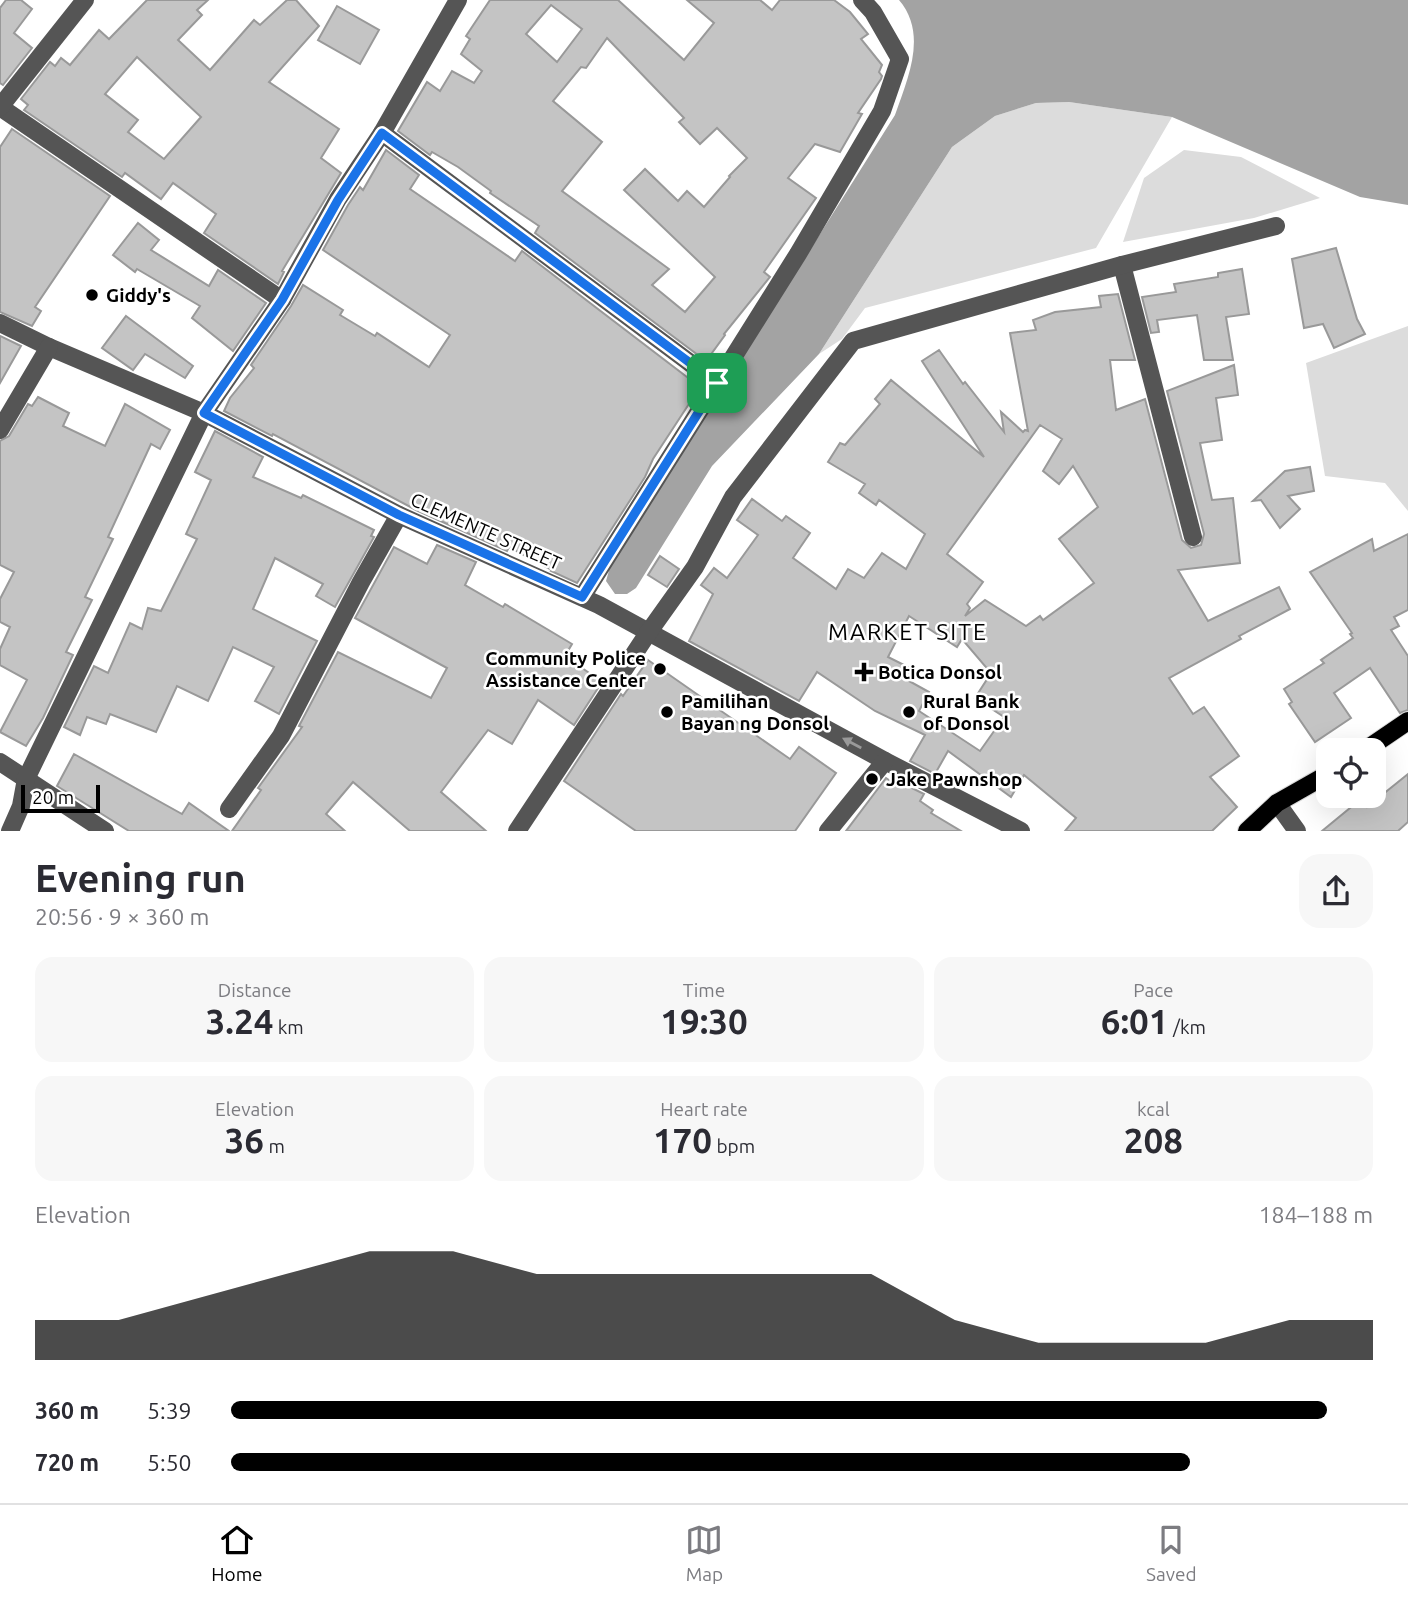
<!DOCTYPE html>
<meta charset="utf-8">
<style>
:root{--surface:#fff;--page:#f7f7f7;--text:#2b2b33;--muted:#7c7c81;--line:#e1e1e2;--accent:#000}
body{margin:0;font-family:Ubuntu,sans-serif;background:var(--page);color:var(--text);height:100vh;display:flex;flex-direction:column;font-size:26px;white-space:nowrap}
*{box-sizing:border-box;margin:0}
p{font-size:23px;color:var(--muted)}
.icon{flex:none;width:38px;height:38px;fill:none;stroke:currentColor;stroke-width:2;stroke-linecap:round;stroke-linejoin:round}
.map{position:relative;height:831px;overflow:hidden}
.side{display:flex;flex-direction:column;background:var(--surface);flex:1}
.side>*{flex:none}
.fabs{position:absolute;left:1316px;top:738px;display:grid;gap:14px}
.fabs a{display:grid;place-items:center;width:70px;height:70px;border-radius:14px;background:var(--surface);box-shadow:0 7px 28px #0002;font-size:35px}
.scale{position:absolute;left:21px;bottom:18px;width:79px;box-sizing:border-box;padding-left:7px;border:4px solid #000;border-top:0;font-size:19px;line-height:24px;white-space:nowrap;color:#000;-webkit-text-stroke:5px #fff;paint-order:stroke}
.pin{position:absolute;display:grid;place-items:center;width:60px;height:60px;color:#fff;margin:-30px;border-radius:14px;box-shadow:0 4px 10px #0006}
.round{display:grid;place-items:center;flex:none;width:74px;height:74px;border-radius:21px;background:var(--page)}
.head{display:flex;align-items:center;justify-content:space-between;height:119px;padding:0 35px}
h1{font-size:38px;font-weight:700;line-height:52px}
.stats{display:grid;grid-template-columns:repeat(3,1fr);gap:10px;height:119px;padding:7px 35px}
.stats div{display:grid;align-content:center;border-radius:18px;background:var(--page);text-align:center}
.stats b{font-size:35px;font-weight:700}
.stats small{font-size:19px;font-weight:400}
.stats p{font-size:19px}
.chart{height:196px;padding:14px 35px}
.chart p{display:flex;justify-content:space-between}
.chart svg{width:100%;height:126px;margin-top:7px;fill:var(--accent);opacity:.7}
ul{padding:0 35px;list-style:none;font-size:23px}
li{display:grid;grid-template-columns:112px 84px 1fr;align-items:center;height:52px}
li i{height:18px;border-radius:9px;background:var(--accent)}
.tabs{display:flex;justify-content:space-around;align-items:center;height:98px;border-top:2px solid var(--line);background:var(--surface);font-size:19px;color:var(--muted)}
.tabs a{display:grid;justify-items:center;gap:4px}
.tabs .selected{color:var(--accent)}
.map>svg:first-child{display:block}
</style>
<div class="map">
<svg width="1408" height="831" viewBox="0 0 1408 831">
<rect width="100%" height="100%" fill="#fff"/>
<!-- green -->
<g fill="#dcdcdc">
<polygon points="1069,102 1172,117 1096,248 865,308 842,339 819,354 952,147 995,116 1036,103"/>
<polygon points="1184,150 1241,157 1320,198 1254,218 1123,242 1144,178"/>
<polygon points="1408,326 1408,511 1385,483 1325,476 1306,363"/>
</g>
<!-- water -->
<path fill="#a3a3a3" d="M899,0h509v205l-48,-8 -188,-80 -103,-15 -33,1 -41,13 -43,31 -133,207 -107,112 -76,122 -9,6h-12l-9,-13 4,-14 285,-452c13,-37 33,-81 4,-115z"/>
<!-- building -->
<g fill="#c4c4c4" stroke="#999" stroke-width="2" fill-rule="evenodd">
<polygon points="6,0 21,0 32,9 14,33 32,48 3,85 0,83 0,8"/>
<path d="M147,0h61l-11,10 5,5 -24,25 32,30 44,-50 6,5 27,-25h9l23,26 -50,56 70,47 -18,29 20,15 -59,98 2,1 -6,12 -74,-51 12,-19 -43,-31 -12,16 -36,-26 -3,4 -98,-67 4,-5 -7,-6 29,-37 5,4 6,-8 9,7 29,-35 10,9zM137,57l64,60 -37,42 -36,-27 10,-12 -33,-26z"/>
<path d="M490,0h128l66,60 30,-37 -27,-23h73l12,10 8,-10h54l16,12 18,22 -7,5 21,26 -3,7 3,4 -1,3 -23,34 4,1 -22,38 -25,-8 -27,34 28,20 -52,74 6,5 -46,57 1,1 -19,26 -171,-128 4,-7 -49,-33 1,-2 -33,-24 -26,-15 -2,3 -32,-24 29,-49 13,9 12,-20 22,12 8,-12 -21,-17 9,-15 -4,-3zM551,5l31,24 -25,33 -31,-28zM607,38l77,80 -5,4 21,22 17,-16 30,30 -18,18 1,1 -26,30 -17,-16 -9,10 -33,-32 -21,21 91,87 -30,35 -33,-27 17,-16 -107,-78 40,-49 -49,-41 28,-34 5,1z"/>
<polygon points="337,6 379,30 360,64 318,40"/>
<polygon points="12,129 110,196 35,307 41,311 32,326 0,312 0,147"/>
<polygon points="386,150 419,175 410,189 515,261 522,251 700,387 653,459 645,477 577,583 551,571 552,570 509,547 507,551 416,510 273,434 272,436 224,411 230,398 254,368 251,365 291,306 303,285 343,310 340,315 375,336 377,333 429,367 450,335 323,250 348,205 360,187 363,190"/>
<polygon points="138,223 159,240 151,250 209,286 218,270 266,303 233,351 192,318 200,306 137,269 135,272 113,255"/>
<polygon points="1336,248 1357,319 1365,334 1334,348 1323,324 1304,328 1292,259"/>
<polygon points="1242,269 1249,314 1226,317 1233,360 1204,360 1197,315 1157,320 1159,332 1151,333 1142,297 1176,292 1174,284 1218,277 1218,273"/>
<path d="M1118,294l17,66h-25l6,50 29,-11 37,141 9,8 10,-3 3,-11 -37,-143 67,-26 4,30 -22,3 6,42 -22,3 12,57 21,-2 7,65 -62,7 30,51 71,-34 11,22 -51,27 2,3 -72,39 24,36 11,-7 35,49 -29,21 27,30 -25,24h-147l11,-13 -52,-43 -13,22 -63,-46 -13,23 -25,-13 15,-26 -50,-24 -58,-39 -18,29 -110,-60 24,-47 -12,-9 13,-17 13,10 31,-43 -21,-15 15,-21 30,22 4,-5 24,17 -17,25 43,31 12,-20 16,9 18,-25 24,16 19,-35 -46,-34 -3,5 -17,-12 6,-9 -37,-22 12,-19 5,2 35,-41 -5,-5 16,-19 93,77 -62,-96 17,-11 24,34 2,-2 39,50 -3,-20 22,20 2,-2 3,1 -18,-98 26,-3 -3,-10 22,-8 46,-5 -2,-11zM1040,425l22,14 -19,32 16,13 14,-18 25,41 -39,32 35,44 -51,37 -3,-4 -14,10 -41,-26 -20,16 5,-8 -3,-4 16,-22 -36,-28zM909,616l48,31 5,-8 29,34 -16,25 29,19 -24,34 -61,-40 10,-19 -20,-11 5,-11 -26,-13z"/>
<polygon points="126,316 193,366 185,378 145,354 133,370 102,348"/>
<polygon points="0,336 21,346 0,383"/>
<polygon points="38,397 69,413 63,426 105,446 125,404 170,430 160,449 151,444 108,537 113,539 85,597 92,600 66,652 73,655 43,718 26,746 0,732 27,680 0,665 0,649 10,627 0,622 0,599 14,572 0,565 0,441 9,436 28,404 32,406"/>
<polygon points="215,431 263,457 253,477 301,498 303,495 374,530 371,536 374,537 335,607 316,596 323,584 275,558 253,609 317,641 279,714 255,701 274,667 233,647 208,701 177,686 156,732 110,714 106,724 87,717 80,735 64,727 94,666 108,673 130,623 142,629 148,608 161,611 197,539 186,534 211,480 195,472"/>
<polygon points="1310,467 1314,491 1288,496 1300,509 1280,528 1261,500 1253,501 1285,471"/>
<polygon points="1408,534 1408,610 1394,617 1399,626 1391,630 1408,656 1408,710 1400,713 1370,668 1334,693 1351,718 1315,742 1289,704 1292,702 1284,689 1324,663 1321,660 1353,638 1350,634 1352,633 1310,572 1372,539 1374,551"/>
<polygon points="437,545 476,562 465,585 503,607 505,604 572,644 565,656 602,682 574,725 538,700 512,744 488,730 441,792 486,831 410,831 353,782 326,814 345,831 232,831 261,790 258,788 302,727 299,726 338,652 431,698 447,668 355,618 394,547 427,564"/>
<polygon points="660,556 679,569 667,587 648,575"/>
<polygon points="648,660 790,759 799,747 836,773 795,831 636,831 564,781 621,694 623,696"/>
<polygon points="74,754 182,814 189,803 229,831 129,831 57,786"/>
<polygon points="1408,774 1408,822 1398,831 1322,831 1361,799 1367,807"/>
<polygon points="886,778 896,785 898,781 924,794 920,801 933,810 931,813 961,831 846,831"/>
</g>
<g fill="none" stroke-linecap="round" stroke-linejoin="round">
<defs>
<g id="major">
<polyline points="1364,751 1408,721"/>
<polyline points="1247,831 1277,803 1328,774"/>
</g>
</defs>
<!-- major casing -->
<use href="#major" stroke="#dbdbdb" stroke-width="20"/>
<!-- minor -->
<g stroke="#555" stroke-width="18">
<polyline points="0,107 282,300"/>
<polyline points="0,107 85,0"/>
<polyline points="382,133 717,383 582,597"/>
<polyline points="1122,265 1193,537"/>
<polyline points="0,323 49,347 204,413 399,515 599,605 885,761 1021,831"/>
<polyline points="717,383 798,254 882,111 900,59 873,12 862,0"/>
<polyline points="0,430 49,347"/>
<polyline points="0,762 105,831"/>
<polyline points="1277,803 1297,831"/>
<polyline points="229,809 281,736 361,582 399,515"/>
<polyline points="10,831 21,806 26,779 204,413 282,300 338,199 382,133 458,0"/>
<polyline points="517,831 648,633 695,567 733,497 853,341 1122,265 1276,226"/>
<polyline points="828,831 885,761"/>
</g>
<!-- major -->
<use href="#major" stroke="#000" stroke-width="18"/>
</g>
<!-- one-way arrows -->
<defs><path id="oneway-solid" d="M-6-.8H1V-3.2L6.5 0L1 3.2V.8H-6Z" transform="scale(1.75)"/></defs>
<use fill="#999" href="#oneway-solid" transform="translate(852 743) rotate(-152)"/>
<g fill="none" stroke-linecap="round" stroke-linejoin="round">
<defs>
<polygon id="route" points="382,133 717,383 582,597 399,515 204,413 282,300 338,200"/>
</defs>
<!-- route casing -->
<use href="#route" stroke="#fff" stroke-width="14"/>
<!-- route -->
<use href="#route" stroke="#1a73e8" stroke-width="9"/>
</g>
<!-- markers -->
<g fill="#000" stroke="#fff" stroke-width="2.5">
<circle cx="92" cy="295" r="7"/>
<circle cx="660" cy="669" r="7"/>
<path d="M860.5 661.5h7v7h7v7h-7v7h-7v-7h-7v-7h7z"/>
<circle cx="667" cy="712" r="7"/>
<circle cx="909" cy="712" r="7"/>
<circle cx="872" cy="779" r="7"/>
</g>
<g text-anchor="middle" stroke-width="5" stroke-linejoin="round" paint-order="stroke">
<!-- poi labels -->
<g font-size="19" font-weight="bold" fill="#000" stroke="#fff" text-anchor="start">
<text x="106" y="302">Giddy's</text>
<text x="646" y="665" text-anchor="end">Community Police<tspan x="646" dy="22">Assistance Center</tspan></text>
<text x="878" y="679">Botica Donsol</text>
<text x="681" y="708">Pamilihan<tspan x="681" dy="22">Bayan ng Donsol</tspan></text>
<text x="923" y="708">Rural Bank<tspan x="923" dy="22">of Donsol</tspan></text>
<text x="886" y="786">Jake Pawnshop</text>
</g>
<!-- street labels -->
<g font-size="19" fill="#000" stroke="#fff">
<text transform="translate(486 531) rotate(24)" y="7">CLEMENTE STREET</text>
</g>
<!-- quarter labels -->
<g font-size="23" letter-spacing="2" fill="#000" stroke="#fff">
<text x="908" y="640">MARKET SITE</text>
</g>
</g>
</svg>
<div class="fabs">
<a><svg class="icon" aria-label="locate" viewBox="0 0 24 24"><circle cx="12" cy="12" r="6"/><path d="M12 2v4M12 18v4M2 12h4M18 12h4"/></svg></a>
</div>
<div class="scale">20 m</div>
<div class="pin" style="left:717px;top:383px;background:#1e9e55"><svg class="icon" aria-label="arrive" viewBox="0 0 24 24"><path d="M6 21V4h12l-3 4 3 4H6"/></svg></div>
</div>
<section class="side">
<div class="head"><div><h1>Evening run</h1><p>20:56 · 9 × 360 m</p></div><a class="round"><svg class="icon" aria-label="share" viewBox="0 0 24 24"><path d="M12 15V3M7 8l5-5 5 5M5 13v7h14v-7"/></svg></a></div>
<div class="stats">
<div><p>Distance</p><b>3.24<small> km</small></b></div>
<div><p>Time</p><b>19:30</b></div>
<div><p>Pace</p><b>6:01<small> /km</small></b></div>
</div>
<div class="stats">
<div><p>Elevation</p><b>36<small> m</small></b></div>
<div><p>Heart rate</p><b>170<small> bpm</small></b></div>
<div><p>kcal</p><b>208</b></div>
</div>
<div class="chart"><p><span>Elevation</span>184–188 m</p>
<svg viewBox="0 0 160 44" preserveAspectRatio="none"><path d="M0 44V30L10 30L20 22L30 14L40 6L50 6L60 14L70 14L80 14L90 14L100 14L110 30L120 38L130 38L140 38L150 30L160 30V44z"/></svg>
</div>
<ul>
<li><b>360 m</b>5:39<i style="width:96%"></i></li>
<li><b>720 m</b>5:50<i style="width:84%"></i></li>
</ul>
</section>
<nav class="tabs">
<a class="selected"><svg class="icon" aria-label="home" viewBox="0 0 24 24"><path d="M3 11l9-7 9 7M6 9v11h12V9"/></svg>Home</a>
<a><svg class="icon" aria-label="map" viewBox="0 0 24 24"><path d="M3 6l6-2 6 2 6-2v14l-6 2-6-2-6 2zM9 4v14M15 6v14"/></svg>Map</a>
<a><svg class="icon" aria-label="saved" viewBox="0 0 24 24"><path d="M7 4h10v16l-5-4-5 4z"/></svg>Saved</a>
</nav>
